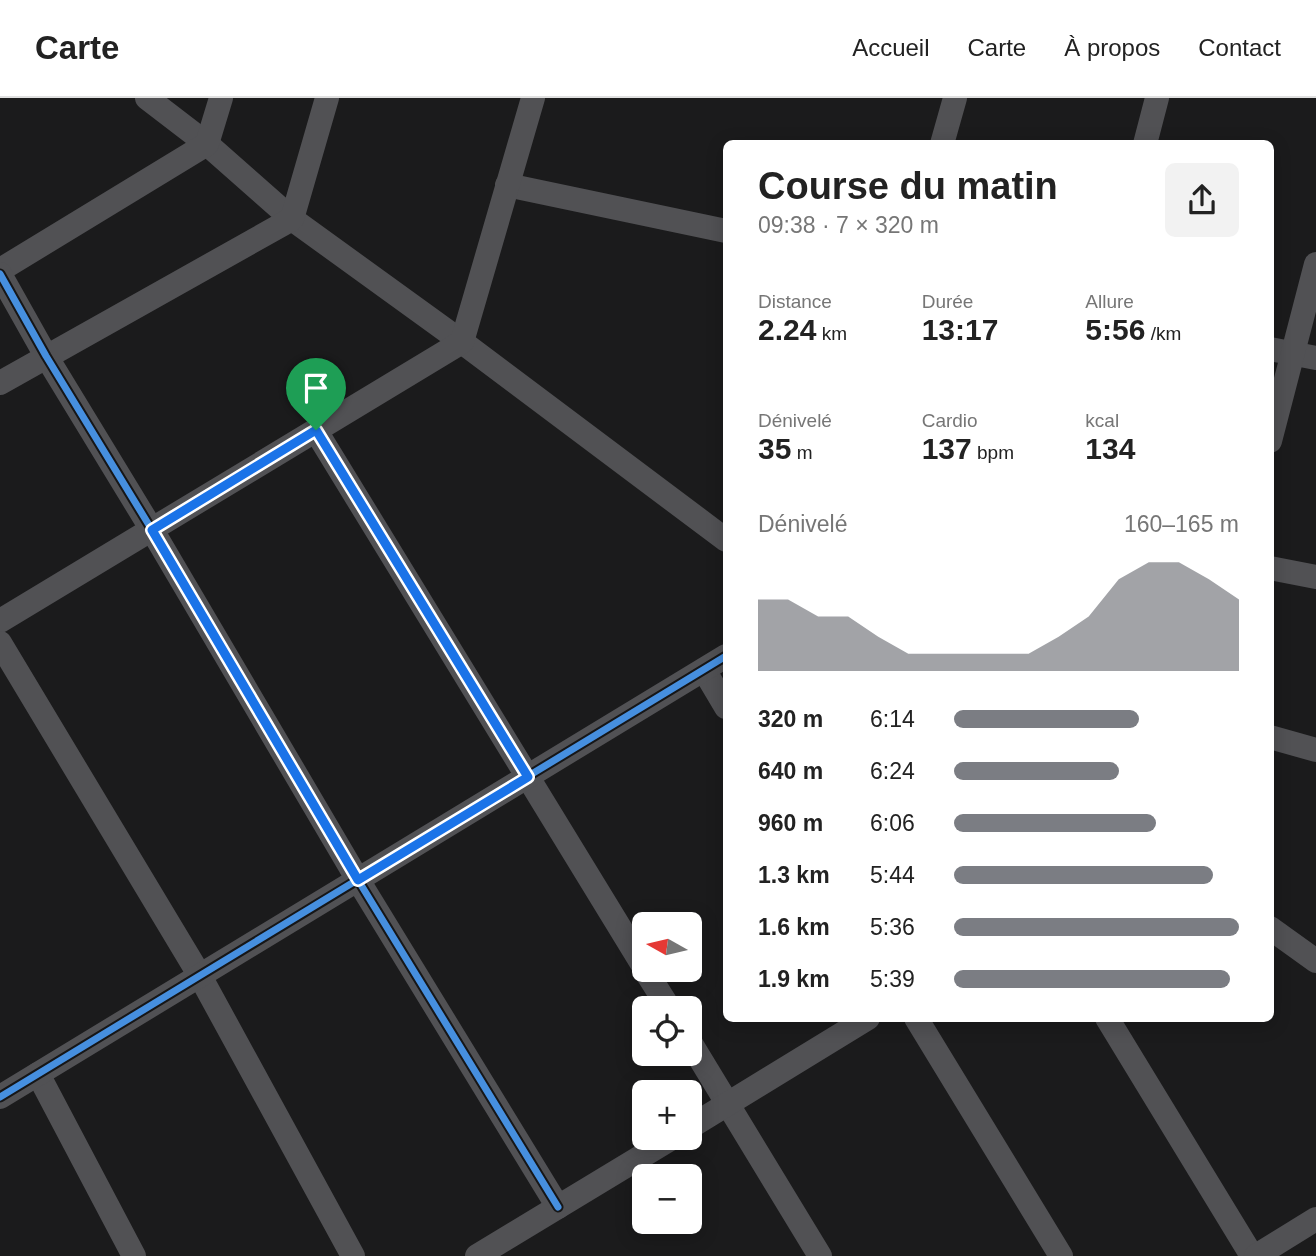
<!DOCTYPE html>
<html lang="fr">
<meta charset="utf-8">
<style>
:root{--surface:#fff;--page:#f2f2f2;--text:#222;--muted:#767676;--line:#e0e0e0;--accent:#7b7d83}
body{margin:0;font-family:Arial,sans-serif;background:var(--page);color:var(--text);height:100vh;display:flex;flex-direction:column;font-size:26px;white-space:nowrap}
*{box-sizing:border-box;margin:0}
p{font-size:23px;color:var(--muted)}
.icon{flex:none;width:38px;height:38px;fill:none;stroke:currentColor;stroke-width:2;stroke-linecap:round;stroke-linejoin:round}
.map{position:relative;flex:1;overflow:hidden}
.panel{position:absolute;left:723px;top:42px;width:551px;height:882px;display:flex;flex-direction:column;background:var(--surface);border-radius:10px;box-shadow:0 4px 18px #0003}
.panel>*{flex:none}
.needle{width:46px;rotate:278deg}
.controls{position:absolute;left:632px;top:814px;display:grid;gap:14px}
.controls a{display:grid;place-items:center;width:70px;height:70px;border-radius:10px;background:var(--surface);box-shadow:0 4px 18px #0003;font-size:35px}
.pin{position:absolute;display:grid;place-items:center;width:60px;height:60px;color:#fff;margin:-72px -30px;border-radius:50% 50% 50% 0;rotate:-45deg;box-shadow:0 0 7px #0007}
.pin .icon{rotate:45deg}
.round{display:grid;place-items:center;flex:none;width:74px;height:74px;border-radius:10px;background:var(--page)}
.overview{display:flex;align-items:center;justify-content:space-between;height:119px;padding:0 35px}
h1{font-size:38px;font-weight:800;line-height:52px}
.stats{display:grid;grid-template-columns:repeat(3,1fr);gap:10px;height:119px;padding:7px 35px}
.stats div{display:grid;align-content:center}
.stats b{font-size:30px;font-weight:800}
.stats small{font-size:19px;font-weight:400}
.stats p{font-size:19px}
.chart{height:196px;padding:14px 35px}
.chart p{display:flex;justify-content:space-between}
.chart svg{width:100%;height:126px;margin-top:7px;fill:var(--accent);opacity:.7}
ul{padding:0 35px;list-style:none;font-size:23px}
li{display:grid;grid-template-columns:112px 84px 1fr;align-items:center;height:52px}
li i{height:18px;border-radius:9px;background:var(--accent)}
header{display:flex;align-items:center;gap:42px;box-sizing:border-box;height:98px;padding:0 35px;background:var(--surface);border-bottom:2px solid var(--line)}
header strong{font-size:33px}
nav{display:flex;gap:38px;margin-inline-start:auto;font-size:24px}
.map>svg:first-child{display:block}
</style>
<header>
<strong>Carte</strong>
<nav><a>Accueil</a><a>Carte</a><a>À propos</a><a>Contact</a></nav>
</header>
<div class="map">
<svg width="1316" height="1158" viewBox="0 0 1316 1158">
<rect width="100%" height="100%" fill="#1b1b1c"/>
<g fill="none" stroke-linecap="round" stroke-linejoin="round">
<!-- minor -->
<g stroke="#515154" stroke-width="24">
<polyline points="147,0 207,46 292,121 462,244 726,442"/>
<polyline points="942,46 955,0"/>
<polyline points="1145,46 1157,0"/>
<polyline points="507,87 726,133"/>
<polyline points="0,172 207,46 221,0"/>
<polyline points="0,176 46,258 152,432 358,782 558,1109"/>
<polyline points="1270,251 1316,260"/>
<polyline points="0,285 292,121 327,0"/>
<polyline points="316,333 644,869"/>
<polyline points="1270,343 1316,166"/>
<polyline points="1270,470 1316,479"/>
<polyline points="0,523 462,244 533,0"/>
<polyline points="0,545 200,878 353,1158"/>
<polyline points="704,572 726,609"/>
<polyline points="1270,639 1316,652"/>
<polyline points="1270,830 1316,863"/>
<polyline points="645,872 669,910"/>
<polyline points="916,920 1061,1158"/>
<polyline points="1107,920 1252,1158"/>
<polyline points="690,944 820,1158"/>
<polyline points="38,976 134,1158"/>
<polyline points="0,999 726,558"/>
<polyline points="690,1029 868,920"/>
<polyline points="477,1158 672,1040"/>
<polyline points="1256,1158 1316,1121"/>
</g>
<defs>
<g id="cycleway">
<polyline points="0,176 46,258 152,432 358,782 558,1109"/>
<polyline points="0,999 726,558"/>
</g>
</defs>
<!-- cycleway casing -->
<use href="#cycleway" stroke="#161617" stroke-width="11"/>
<!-- cycleway -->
<use href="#cycleway" stroke="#468fdf" stroke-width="7"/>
</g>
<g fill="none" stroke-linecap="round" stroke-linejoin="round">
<defs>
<polygon id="route" points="316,332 528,679 358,782 152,432"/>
</defs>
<!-- route casing -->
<use href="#route" stroke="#fff" stroke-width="14"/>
<!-- route -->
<use href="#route" stroke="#1a73e8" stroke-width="9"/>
</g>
</svg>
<div class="controls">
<a><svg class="needle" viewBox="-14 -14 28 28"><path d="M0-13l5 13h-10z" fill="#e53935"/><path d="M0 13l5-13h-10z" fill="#767676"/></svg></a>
<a><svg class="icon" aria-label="locate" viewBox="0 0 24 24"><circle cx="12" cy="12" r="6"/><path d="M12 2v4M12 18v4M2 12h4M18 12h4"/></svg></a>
<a>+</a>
<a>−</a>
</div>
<div class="pin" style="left:316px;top:332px;background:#1e9e55"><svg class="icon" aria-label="arrive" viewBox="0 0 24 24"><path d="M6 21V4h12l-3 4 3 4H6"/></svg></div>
<section class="panel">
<div class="overview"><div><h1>Course du matin</h1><p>09:38 · 7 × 320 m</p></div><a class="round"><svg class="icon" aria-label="share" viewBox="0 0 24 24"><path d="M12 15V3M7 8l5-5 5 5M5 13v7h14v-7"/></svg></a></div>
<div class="stats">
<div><p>Distance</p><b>2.24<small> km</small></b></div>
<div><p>Durée</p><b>13:17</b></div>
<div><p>Allure</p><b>5:56<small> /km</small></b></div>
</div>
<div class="stats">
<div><p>Dénivelé</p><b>35<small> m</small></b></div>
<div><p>Cardio</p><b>137<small> bpm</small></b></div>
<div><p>kcal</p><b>134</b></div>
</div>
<div class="chart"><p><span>Dénivelé</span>160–165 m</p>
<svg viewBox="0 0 160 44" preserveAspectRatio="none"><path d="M0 44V19L10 19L20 25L30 25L40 32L50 38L60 38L70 38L80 38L90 38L100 32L110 25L120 12L130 6L140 6L150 12L160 19V44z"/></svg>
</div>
<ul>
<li><b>320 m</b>6:14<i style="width:65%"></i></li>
<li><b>640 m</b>6:24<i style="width:58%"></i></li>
<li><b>960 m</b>6:06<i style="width:71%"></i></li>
<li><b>1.3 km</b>5:44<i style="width:91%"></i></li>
<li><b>1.6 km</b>5:36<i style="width:100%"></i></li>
<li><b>1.9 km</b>5:39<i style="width:97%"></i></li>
</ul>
</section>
</div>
